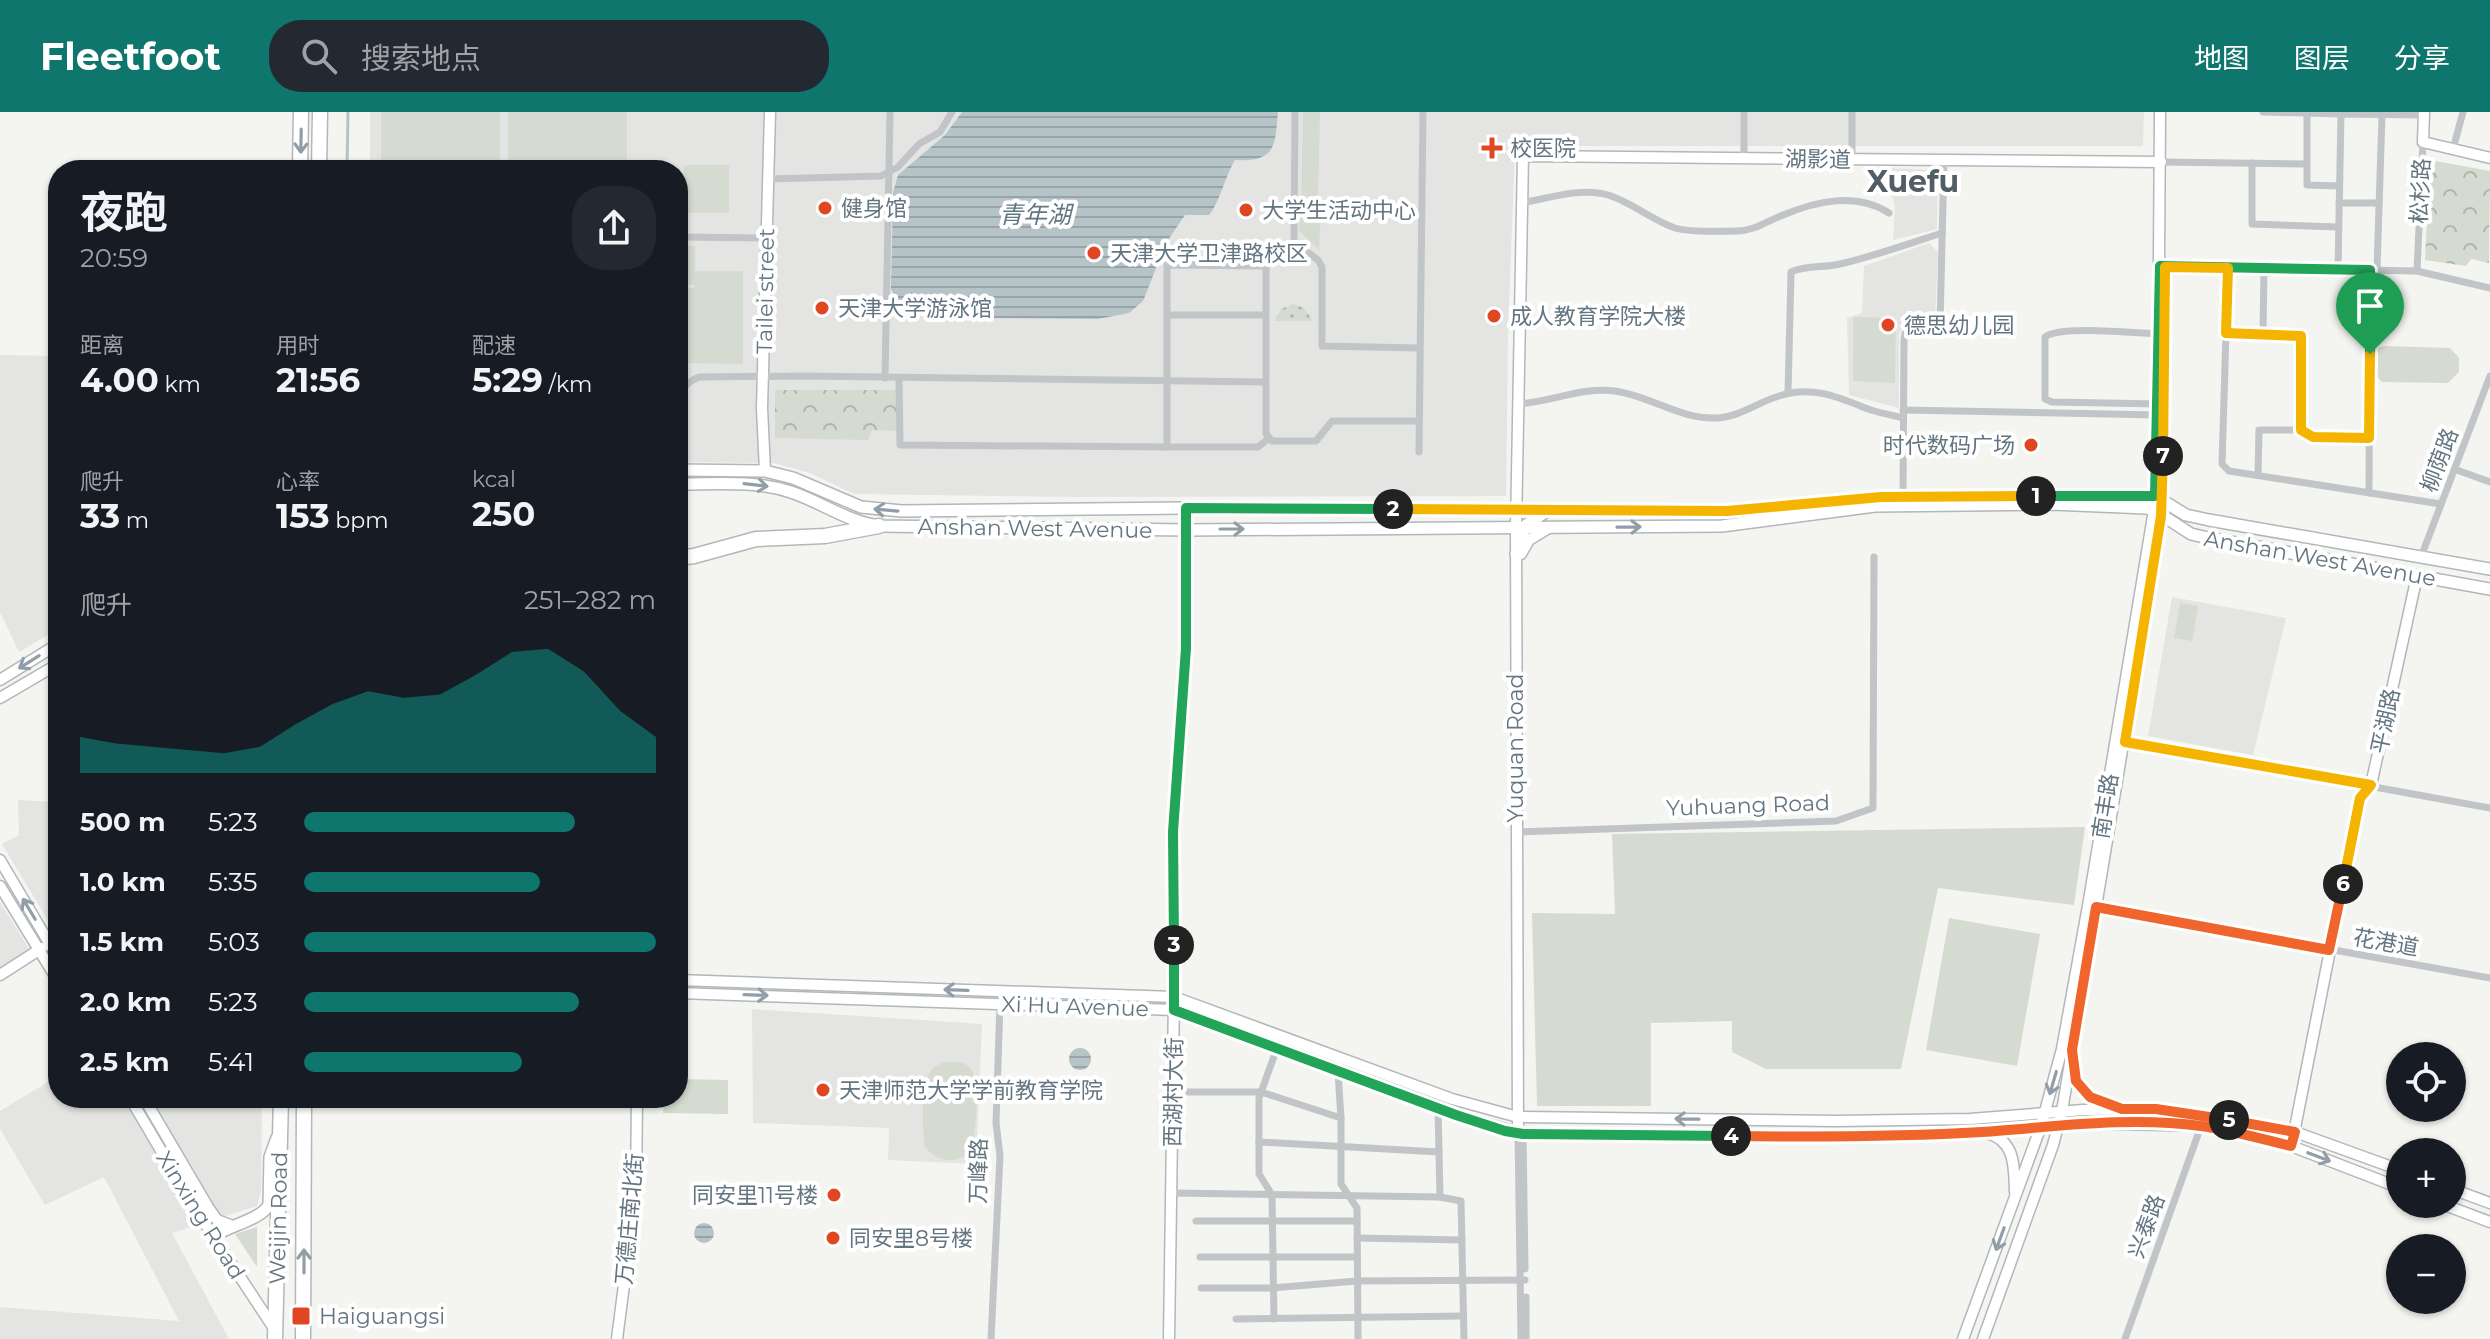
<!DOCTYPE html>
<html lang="zh">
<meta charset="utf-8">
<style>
:root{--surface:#171b24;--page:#242831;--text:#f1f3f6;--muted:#9ea1a6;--accent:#0f766e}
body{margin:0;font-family:Montserrat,"Noto Sans SC",sans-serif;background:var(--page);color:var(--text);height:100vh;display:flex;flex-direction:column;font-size:30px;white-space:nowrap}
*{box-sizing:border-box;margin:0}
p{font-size:26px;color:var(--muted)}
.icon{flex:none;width:44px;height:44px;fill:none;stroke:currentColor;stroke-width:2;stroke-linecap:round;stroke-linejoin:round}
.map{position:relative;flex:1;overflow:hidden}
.details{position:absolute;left:48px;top:48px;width:640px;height:948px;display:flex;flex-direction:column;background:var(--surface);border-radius:32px;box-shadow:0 2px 6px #0004}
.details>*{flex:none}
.tools{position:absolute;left:2386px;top:930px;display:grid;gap:16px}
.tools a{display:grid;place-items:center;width:80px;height:80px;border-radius:50%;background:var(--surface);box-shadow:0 2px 6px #0004;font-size:40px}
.pin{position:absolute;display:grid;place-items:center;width:68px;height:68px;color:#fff;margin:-82px -34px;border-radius:50% 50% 50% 0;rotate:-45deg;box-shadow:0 0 8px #0007}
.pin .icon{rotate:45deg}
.km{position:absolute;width:40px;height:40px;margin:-20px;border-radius:50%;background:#222;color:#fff;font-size:22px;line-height:40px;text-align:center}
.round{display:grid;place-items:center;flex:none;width:84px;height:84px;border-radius:32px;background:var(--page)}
.summary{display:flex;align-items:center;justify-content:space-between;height:136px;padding:0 32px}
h1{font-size:44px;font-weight:700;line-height:60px}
.stats{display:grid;grid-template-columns:repeat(3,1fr);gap:12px;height:136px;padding:8px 32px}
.stats div{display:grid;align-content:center}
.stats b{font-size:34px;font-weight:700}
.stats small{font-size:22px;font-weight:400}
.stats p{font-size:22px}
.chart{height:224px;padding:16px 32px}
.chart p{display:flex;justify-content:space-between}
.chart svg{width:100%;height:144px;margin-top:8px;fill:var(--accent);opacity:.7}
ul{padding:0 32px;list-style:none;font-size:26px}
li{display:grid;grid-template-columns:128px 96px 1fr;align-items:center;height:60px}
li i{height:20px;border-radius:10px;background:var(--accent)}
header{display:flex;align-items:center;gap:48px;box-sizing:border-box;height:112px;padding:0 40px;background:var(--accent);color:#fff}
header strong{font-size:38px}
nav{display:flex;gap:44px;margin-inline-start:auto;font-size:28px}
.search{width:560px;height:72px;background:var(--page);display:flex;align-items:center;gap:20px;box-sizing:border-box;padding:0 28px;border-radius:32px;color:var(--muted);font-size:30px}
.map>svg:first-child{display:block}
</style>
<header>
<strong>Fleetfoot</strong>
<div class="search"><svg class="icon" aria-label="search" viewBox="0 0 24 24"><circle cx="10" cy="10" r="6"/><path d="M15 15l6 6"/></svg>搜索地点</div>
<nav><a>地图</a><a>图层</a><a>分享</a></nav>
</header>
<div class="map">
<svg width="2490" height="1227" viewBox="0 0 2490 1227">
<defs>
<pattern id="forest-crowns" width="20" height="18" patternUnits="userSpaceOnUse" patternTransform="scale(2)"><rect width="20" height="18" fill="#d5dbd1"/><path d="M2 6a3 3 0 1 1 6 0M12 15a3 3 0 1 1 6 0" fill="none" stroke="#b0b6af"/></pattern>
<pattern id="garden-dots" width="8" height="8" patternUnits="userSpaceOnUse" patternTransform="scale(2)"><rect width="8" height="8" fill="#d5dbd1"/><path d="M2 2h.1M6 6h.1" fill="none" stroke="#b0b6af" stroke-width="1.8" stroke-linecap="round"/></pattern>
<pattern id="water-rules" width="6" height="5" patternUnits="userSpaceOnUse" patternTransform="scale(2)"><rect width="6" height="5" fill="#b6c4c7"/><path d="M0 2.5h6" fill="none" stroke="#98a4a7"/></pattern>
</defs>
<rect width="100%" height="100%" fill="#f4f4f0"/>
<!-- built -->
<g fill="#e4e5e3">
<polygon points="370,0 2144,0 2143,34 1515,34 1508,223 1506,384 1076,385 854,382 810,361 773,351 678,350 678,58 370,58"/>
<polygon points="1882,56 1938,58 1937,117 1893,128 1895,93"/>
<polygon points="1929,131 1938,140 1935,210 1919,217 1902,216 1899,223 1899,296 1849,283 1847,206 1862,201 1864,154"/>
<polygon points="0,243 56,244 58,517 19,540 0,500"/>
<polygon points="2172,485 2286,506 2253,643 2148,624"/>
<polygon points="18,688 58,690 58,825 2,732 19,723"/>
<polygon points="0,790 30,838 0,857"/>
<polygon points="752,897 982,912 976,1052 888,1048 889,1016 753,1011"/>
<polygon points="58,964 58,986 262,986 261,1079 257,1094 172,1121 229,1227 0,1227 0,1195 179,1209 104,1065 45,1093 0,1017 0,999"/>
</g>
<!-- grass -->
<g fill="#d5dbd1">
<rect x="381" y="0" width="119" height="58"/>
<rect x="508" y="0" width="119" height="58"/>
<polygon points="1303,0 1320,0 1318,92 1301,92"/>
<rect x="684" y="53" width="45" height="48"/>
<polygon points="1300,99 1321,100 1319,138 1299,119"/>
<polygon points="678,134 695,134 695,159 743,159 743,252 678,251 678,176 694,176 694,173 678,172"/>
<polygon points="1853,205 1896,206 1895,271 1853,269"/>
<path d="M2384,234l66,2 9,10v14l-11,11 -66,-1 -11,-12c0,-11 0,-21 13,-24z"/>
<polygon points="2180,491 2198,494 2192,529 2174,526"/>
<polygon points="2085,715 2074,793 1938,776 1901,957 1766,957 1732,940 1732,909 1651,911 1651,994 1537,994 1532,801 1615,802 1612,722"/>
<polygon points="1949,806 2040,822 2017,954 1926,938"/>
<path d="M952,950c7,1 14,0 18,6 11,11 6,68 1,83 -14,13 -33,12 -46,-4 -3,-15 -4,-62 5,-75 5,-8 14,-10 22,-10z"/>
<polygon points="678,967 728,968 728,1002 663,1001 664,986 678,986"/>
<polygon points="257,1115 257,1155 235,1122"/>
</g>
<!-- forest -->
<g fill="url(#forest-crowns)">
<polygon points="2430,48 2490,59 2489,151 2471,147 2466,154 2425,148"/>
<polygon points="775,278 896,278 897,319 872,318 868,328 775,326"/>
</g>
<!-- garden -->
<polygon fill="url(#garden-dots)" points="1293,192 1304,196 1313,209 1275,209 1281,197"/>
<!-- water -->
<g fill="url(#water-rules)">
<path d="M962,0h316c-3,36 -3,50 -43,48 -9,14 -16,44 -26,55h-24l-19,28 -23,58 -14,12 -31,6 -116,-1 -67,-5 -16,-9 -8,-15 2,-96 5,-18 47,-40z"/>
<circle cx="1080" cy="947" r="11"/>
<circle cx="704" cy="1121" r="10"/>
</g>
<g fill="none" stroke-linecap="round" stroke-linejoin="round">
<!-- stream -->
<polyline stroke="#b6c4c7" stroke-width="3" points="347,58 348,0"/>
<defs>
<g id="secondary">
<polyline points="2424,0 2423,30 2490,46"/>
<polyline points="765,359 762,296 770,0"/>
<polyline points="1521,442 1529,428 1547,417"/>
<polyline points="0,568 58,532"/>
<polyline points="0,586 58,552"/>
<polyline points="0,748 58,846"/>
<polyline points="0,774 58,869"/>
<polyline points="0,863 42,836"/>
<polyline points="678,868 1174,885 1452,987 1518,1005 1836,1009 1970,1007 2083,998 2156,997 2295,1020 2400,1058"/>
<polyline points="678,881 1174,898 1456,1003 1523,1022 1838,1025 1981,1020 2082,1011 2201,1014 2291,1034 2400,1076"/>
<path d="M2073,955c2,22 19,34 40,39"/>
<polyline points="130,986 196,1098 275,1218"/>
<polyline points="144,986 208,1095 217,1108 230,1113"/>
<polyline points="1518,1021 1516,416 1523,44 2161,50"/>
<path d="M1987,1021c29,8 27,34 28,59"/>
<polyline points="2293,1026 2360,686 2371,673 2417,464"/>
<polyline points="2452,1077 2490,1091"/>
<polyline points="2442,1092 2490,1110"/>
<polyline points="617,1227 636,1080 637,986"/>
<polyline points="1169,1227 1174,885 1173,720 1186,536 1186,396"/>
<polyline points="1963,1227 2041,1014 2062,937 2088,794 2154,398 2158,292 2160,0"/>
<polyline points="1983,1227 2053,1033 2062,999 2161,404 2163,363"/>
</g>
<g id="primary">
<polyline points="678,358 765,359 793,366 861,395 902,399 1186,396 1727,399 1881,385 2155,384 2186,403 2209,408 2490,457"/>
<path d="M678,372c38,0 76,-4 113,8 30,10 57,30 88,34l308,4 535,-4 153,-20 177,-2 94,4 8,2 37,24 17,4 282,51"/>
<polyline points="1516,442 1526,413 1547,399"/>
<path d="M214,1124c16,-11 46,-16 55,-31l1,-48 7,-19"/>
</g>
<g id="highway">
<polyline points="300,58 301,0"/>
<polyline points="319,58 320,0"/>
<polyline points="678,446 694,444 756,427 825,424 879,414"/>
<polyline points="275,1227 281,986"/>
<polyline points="303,1227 304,986"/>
</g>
</defs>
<!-- secondary casing -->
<use href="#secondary" stroke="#b1b7bb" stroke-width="13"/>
<!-- primary casing -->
<use href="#primary" stroke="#b2b7ba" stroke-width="14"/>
<!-- highway casing -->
<use href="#highway" stroke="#b4b7ba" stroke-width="17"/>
<!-- street -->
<g stroke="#c1c5c8" stroke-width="7">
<polyline points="1295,0 1294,130 1266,154 1266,322 1272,329 1316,329 1332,309 1418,309"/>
<polyline points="1744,0 1744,46"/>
<polyline points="1852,0 1852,47"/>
<polyline points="2263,0 2341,2"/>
<polyline points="2307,1 2307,73 2339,74"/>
<polyline points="2453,37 2463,0"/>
<polyline points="2161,50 2306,52"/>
<polyline points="2252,51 2252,112 2338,115"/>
<polyline points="768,67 881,64 898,55 919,32 940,20 952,0"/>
<path d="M1522,91c27,-5 60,-16 86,-8 23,7 44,25 67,33 18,5 43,3 62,3 17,0 30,-10 46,-16 34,-14 73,-23 106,-2"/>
<polyline points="2339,91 2379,91"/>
<polyline points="678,125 767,126"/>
<polyline points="1294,130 1318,148 1322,155 1322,234 1418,236"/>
<polyline points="2160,154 2417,159 2490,176"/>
<polyline points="2228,156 2222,352 2229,359 2441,392"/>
<polyline points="2338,158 2341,2 2424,3"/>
<polyline points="2377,158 2382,3"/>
<polyline points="2417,159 2423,30"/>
<polyline points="1167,203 1167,153 1266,154"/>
<polyline points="1264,203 1167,203 1167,335 1258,335 1268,327"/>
<polyline points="2226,221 2301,224 2301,318 2259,318 2258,363"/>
<polyline points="2263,222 2264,157"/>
<polyline points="885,266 890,0"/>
<polyline points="899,266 900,333 1167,335"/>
<path d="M1788,281l3,-121c15,-7 33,-4 49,-8 35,-8 68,-20 102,-31"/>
<path d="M1518,292c34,-2 62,-17 97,-13 35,5 65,28 100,27 23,0 43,-16 64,-22 33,-11 59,1 89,13 11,4 24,6 35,9"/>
<path d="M2158,292l-106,-2 -7,-3v-62c14,-12 91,-4 113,-3"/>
<polyline points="1903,298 2158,303"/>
<path d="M678,306c9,-19 -5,-30 21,-41l103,-1 462,6"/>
<polyline points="2301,318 2313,325 2369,326"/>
<polyline points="1419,340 1423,0"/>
<polyline points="2454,357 2490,370"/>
<polyline points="2369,381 2370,158"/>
<polyline points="1903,385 1904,227 1905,221 1924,220 1940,213 1944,48"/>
<polyline points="2421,445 2490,264"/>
<polyline points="2122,629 2490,696"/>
<polyline points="1515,720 1836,709 1873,696 1874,445"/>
<polyline points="2095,795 2490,866"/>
<polyline points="1343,947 1338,960 1341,1006 1341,1072 1357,1096 1358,1227"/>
<polyline points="1173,980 1261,980 1341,1006"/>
<polyline points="1438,996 1440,1085"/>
<polyline points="1518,1021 1521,1227"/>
<polyline points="1523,1022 1525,1157"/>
<polyline points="1259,1030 1439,1040"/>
<polyline points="1171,1081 1440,1085 1461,1089 1464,1227"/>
<polyline points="1196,1109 1357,1109"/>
<polyline points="1357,1126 1462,1128"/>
<polyline points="1200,1145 1357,1145"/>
<polyline points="1201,1176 1271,1176 1357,1169 1525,1168"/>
<polyline points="1526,1185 1526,1227"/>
<polyline points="1236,1207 1463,1204"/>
<polyline points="1274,1207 1272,1083 1259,1062 1259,986 1277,936"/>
<polyline points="991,1227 1000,1044 996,1011 1000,891"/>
<polyline points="2125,1227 2201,1014"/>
</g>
<!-- secondary -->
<use href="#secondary" stroke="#fff" stroke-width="10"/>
<!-- primary -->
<use href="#primary" stroke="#fff" stroke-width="11"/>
<!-- highway -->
<use href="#highway" stroke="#fff" stroke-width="14"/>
</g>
<!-- one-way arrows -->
<defs><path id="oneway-shaft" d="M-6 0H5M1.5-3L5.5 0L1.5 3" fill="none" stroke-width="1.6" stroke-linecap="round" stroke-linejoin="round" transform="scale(2)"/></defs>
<g stroke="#929ea7">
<use href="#oneway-shaft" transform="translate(301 29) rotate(91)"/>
<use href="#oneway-shaft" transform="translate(756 373) rotate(7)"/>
<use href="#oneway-shaft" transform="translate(886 398) rotate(-175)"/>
<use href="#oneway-shaft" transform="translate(1629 415) rotate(-1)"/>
<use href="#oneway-shaft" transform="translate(1232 417)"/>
<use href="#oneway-shaft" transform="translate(29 550) rotate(148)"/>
<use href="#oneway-shaft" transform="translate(29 797) rotate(-121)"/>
<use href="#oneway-shaft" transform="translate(956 878) rotate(-178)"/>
<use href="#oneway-shaft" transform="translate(756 883) rotate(2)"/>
<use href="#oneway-shaft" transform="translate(2053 971) rotate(106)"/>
<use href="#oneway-shaft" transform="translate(1687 1007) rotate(-179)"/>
<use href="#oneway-shaft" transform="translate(2319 1045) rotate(21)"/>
<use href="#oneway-shaft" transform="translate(2000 1127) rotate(110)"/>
<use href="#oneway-shaft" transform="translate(304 1149) rotate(-90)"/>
</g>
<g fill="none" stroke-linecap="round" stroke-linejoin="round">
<defs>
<polyline id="split-1" points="2036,384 2155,384 2160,154 2370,158 2370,242"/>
<polyline id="split-2" points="1393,397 1727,399 1881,385 2036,384"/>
<polyline id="split-3" points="1174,833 1173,720 1186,536 1186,396 1393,397"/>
<polyline id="split-4" points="1174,833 1174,898 1456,1003 1505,1019 1523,1022 1731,1024"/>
<path id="split-5" d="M1731,1024c83,1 167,1 251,-4 72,-5 146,-16 219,-6 30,4 60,13 90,20l4,-14 -66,-12"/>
<polyline id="split-6" points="2229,1008 2156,997 2122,997 2090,985 2076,969 2072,938 2096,795 2329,838 2343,772"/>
<polyline id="split-7" points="2163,344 2161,404 2125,630 2371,673 2360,686 2343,772"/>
<polyline id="split-8" points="2163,344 2165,155 2228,156 2226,221 2301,224 2301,318 2313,325 2369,326 2370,242"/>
</defs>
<!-- split-1 casing -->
<use href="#split-1" stroke="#fff" stroke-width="16"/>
<!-- split-2 casing -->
<use href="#split-2" stroke="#fff" stroke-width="16"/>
<!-- split-3 casing -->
<use href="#split-3" stroke="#fff" stroke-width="16"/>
<!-- split-4 casing -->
<use href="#split-4" stroke="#fff" stroke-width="16"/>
<!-- split-5 casing -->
<use href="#split-5" stroke="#fff" stroke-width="16"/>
<!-- split-6 casing -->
<use href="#split-6" stroke="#fff" stroke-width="16"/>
<!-- split-7 casing -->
<use href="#split-7" stroke="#fff" stroke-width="16"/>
<!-- split-8 casing -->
<use href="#split-8" stroke="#fff" stroke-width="16"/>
<!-- split-1 -->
<use href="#split-1" stroke="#22a559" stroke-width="10"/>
<!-- split-2 -->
<use href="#split-2" stroke="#f5b400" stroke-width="10"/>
<!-- split-3 -->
<use href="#split-3" stroke="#22a559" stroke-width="10"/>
<!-- split-4 -->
<use href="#split-4" stroke="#22a559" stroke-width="10"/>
<!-- split-5 -->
<use href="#split-5" stroke="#f0652b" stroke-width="10"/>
<!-- split-6 -->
<use href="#split-6" stroke="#f0652b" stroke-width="10"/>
<!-- split-7 -->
<use href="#split-7" stroke="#f5b400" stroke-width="10"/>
<!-- split-8 -->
<use href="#split-8" stroke="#f5b400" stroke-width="10"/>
</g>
<!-- markers -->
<g fill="#e14623" stroke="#fff" stroke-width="3">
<path d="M1488 24h8v8h8v8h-8v8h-8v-8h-8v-8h8z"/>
<circle cx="825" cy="96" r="8"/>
<circle cx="1246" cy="98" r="8"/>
<circle cx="1094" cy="141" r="8"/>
<circle cx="822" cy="196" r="8"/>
<circle cx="1494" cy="204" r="8"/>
<circle cx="1888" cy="213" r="8"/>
<circle cx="2031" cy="333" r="8"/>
<circle cx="823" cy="978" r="8"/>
<circle cx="834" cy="1083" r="8"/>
<circle cx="833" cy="1126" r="8"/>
<rect x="291" y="1194" width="20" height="20" rx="4"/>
</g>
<g text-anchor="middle" stroke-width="8" stroke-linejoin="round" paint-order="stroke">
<!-- poi labels -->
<g font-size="22" fill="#637581" stroke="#fff" text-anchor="start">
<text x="1510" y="44">校医院</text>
<text x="841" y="104">健身馆</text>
<text x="1262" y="106">大学生活动中心</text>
<text x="1110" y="149">天津大学卫津路校区</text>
<text x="838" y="204">天津大学游泳馆</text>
<text x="1510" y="212">成人教育学院大楼</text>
<text x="1904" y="221">德思幼儿园</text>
<text x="2015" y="341" text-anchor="end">时代数码广场</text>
<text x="839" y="986">天津师范大学学前教育学院</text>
<text x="818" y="1091" text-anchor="end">同安里11号楼</text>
<text x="849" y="1134">同安里8号楼</text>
<text x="319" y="1212">Haiguangsi</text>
</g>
<!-- street labels -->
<g font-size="22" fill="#637581" stroke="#fff">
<text transform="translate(1818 47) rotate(1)" y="8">湖影道</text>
<text transform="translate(2420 79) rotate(-87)" y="8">松杉路</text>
<text transform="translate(765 179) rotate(-89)" y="8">Tailei street</text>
<text transform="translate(2439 348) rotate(-69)" y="8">柳荫路</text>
<text transform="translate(1035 416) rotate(1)" y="8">Anshan West Avenue</text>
<text transform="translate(2320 446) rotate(10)" y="8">Anshan West Avenue</text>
<text transform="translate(2385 609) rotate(-78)" y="8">平湖路</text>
<text transform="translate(1515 636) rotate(-90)" y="8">Yuquan Road</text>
<text transform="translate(1748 693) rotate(-2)" y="8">Yuhuang Road</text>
<text transform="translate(2105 694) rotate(-81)" y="8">南丰路</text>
<text transform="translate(2386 830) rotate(10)" y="8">花港道</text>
<text transform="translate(1075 894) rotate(2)" y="8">Xi Hu Avenue</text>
<text transform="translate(1173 980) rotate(-89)" y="8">西湖村大街</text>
<text transform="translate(978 1059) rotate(-89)" y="8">万峰路</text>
<text transform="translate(201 1103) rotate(58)" y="8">Xinxing Road</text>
<text transform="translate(278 1106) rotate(-89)" y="8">Weijin Road</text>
<text transform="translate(629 1107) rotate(-85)" y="8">万德庄南北街</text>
<text transform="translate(2146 1114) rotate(-70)" y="8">兴泰路</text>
</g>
<!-- water labels -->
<g font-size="24" font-style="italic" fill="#5f777f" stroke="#fff">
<text x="1035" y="111">青年湖</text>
</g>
<!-- district labels -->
<g font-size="30" font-weight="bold" fill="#515e66" stroke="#fff">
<text x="1913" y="80">Xuefu</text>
</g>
</g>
</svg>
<div class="tools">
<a><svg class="icon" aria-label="locate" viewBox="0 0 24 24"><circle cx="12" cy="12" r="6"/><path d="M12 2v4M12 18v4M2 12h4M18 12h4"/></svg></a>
<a>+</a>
<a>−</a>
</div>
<div class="pin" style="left:2370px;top:242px;background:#1e9e55"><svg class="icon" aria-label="arrive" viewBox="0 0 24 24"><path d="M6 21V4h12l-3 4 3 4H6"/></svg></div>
<b class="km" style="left:2036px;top:384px">1</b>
<b class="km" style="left:1393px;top:397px">2</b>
<b class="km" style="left:1174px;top:833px">3</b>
<b class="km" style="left:1731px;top:1024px">4</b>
<b class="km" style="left:2229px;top:1008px">5</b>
<b class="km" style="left:2343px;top:772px">6</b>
<b class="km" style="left:2163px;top:344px">7</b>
<section class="details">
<div class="summary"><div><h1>夜跑</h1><p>20:59</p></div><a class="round"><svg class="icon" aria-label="share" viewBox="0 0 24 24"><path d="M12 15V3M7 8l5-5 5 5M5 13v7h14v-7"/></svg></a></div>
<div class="stats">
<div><p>距离</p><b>4.00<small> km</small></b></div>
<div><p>用时</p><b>21:56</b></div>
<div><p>配速</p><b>5:29<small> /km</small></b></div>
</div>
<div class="stats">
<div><p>爬升</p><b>33<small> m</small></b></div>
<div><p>心率</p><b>153<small> bpm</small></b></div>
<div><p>kcal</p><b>250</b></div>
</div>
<div class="chart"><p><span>爬升</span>251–282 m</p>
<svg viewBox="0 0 160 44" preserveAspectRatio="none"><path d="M0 44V33L10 35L20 36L30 37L40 38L50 36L60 29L70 23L80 19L90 21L100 20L110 14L120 7L130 6L140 13L150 25L160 33V44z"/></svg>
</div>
<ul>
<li><b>500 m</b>5:23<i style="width:77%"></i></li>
<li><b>1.0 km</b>5:35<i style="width:67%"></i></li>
<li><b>1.5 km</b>5:03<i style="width:100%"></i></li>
<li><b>2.0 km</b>5:23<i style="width:78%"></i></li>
<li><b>2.5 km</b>5:41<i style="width:62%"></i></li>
</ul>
</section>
</div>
